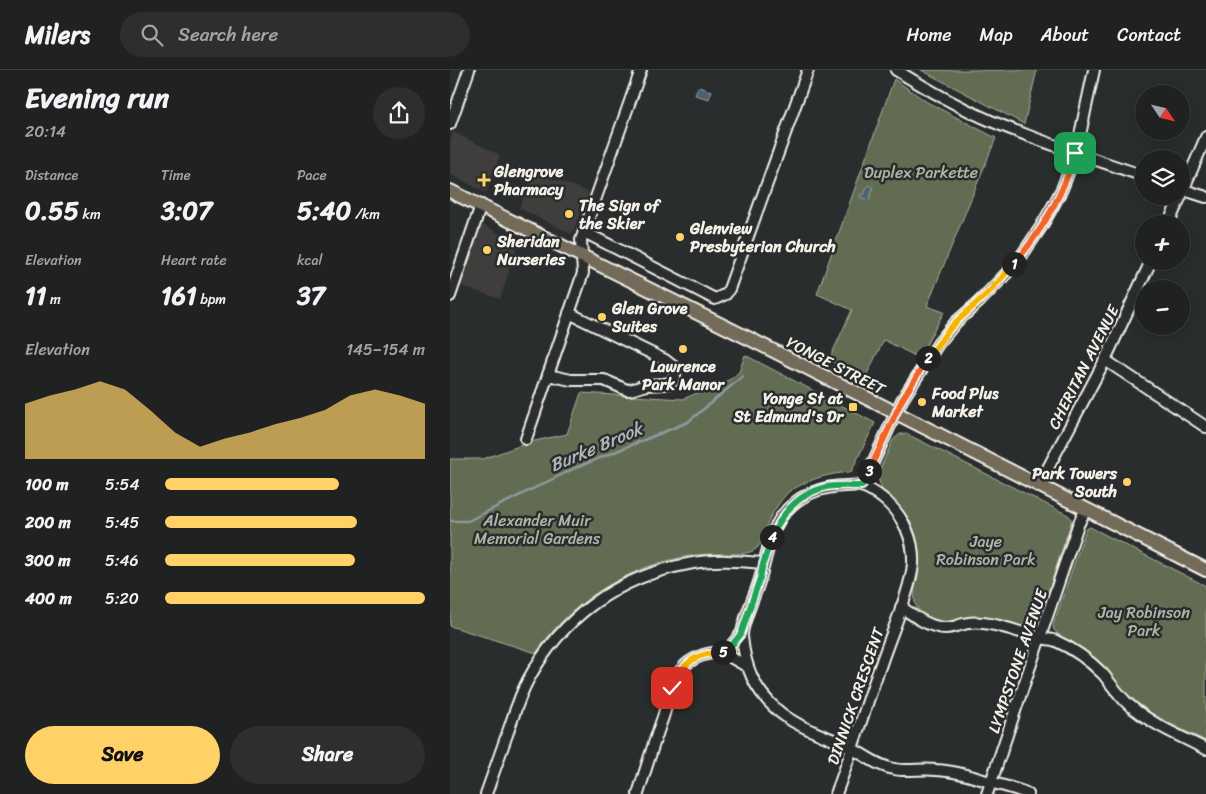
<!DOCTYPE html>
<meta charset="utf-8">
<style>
:root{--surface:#202222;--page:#2d2f2f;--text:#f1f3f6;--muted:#a2a4a5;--line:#3d3f40;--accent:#ffd166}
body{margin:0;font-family:Sriracha,sans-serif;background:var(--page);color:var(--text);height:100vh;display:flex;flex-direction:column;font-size:19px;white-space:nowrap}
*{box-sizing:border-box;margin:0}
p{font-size:16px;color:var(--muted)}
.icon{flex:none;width:28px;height:28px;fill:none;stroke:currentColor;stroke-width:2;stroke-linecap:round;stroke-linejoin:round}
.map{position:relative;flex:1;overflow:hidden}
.drawer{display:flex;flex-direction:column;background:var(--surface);width:450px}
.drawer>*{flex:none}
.needle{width:32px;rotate:125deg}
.buttons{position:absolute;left:685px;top:15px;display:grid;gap:10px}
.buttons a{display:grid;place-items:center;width:55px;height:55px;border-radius:50%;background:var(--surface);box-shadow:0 2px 12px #0003,0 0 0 1px var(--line);font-size:25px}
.pin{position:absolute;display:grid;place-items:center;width:42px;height:42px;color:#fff;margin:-21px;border-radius:10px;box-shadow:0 2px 8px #0006}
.km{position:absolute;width:25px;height:25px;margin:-12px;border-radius:50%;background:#222;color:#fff;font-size:14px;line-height:25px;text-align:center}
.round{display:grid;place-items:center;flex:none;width:52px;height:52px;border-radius:26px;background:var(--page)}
.headline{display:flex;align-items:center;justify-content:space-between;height:85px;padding:0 25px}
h1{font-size:28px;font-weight:700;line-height:38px}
.figures{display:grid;grid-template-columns:repeat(3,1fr);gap:8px;height:85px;padding:5px 25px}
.figures div{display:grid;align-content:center}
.figures b{font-size:25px;font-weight:700}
.figures small{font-size:14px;font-weight:400}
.figures p{font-size:14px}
.chart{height:140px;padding:10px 25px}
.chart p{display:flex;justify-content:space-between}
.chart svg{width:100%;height:90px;margin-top:5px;fill:var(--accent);opacity:.7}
.primary-button{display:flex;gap:10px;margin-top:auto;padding:10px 25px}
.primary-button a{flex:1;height:58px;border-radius:30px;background:var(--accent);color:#111;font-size:20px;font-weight:700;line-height:58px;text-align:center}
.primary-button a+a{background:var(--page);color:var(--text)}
ul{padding:0 25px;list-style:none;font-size:16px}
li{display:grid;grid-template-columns:80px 60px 1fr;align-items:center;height:38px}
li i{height:12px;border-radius:6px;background:var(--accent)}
header{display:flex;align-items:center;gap:30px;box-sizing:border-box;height:70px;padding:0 25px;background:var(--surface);border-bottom:1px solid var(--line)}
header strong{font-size:24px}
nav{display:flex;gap:28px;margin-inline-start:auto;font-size:18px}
.search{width:350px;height:45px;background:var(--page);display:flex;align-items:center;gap:12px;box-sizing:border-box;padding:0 18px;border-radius:28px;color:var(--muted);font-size:19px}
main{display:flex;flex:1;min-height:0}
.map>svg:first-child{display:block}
</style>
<header>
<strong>Milers</strong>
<div class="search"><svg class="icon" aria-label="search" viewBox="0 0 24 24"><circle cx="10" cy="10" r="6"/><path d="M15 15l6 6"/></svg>Search here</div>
<nav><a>Home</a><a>Map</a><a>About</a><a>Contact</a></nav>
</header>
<main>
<section class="drawer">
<div class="headline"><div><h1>Evening run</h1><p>20:14</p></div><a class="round"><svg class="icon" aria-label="share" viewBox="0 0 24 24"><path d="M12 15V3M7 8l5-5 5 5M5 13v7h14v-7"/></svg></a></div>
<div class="figures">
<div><p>Distance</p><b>0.55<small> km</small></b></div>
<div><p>Time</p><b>3:07</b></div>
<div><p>Pace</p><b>5:40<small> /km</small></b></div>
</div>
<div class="figures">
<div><p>Elevation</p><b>11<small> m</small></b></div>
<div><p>Heart rate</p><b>161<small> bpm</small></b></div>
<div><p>kcal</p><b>37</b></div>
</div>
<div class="chart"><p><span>Elevation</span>145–154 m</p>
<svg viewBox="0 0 160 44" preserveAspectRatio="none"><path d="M0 44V17L10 13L20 10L30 6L40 10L50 20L60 31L70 38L80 34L90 31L100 27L110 24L120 20L130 13L140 10L150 13L160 17V44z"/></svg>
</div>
<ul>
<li><b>100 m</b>5:54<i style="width:67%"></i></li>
<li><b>200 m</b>5:45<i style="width:74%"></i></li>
<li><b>300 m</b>5:46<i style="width:73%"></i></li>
<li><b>400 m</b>5:20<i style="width:100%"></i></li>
</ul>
<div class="primary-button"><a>Save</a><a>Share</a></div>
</section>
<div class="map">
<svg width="756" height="724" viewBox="0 0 756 724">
<rect width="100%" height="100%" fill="#2a2d2e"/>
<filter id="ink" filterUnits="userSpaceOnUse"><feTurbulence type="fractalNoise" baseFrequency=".02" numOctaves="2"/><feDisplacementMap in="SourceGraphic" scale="10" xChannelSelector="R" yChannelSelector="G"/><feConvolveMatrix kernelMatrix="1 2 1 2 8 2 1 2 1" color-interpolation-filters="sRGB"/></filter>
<g filter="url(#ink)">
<!-- built -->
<g fill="#403d3c">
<polygon points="3,62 50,85 36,123 0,104 0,72"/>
<polygon points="84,102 139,122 122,164 69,138"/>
<polygon points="31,154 68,173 50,229 9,215"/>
</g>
<!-- green -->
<g fill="#626c53" stroke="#abae9e">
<polygon points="471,0 587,0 574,54"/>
<polygon points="444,9 477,32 546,68 477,236 494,242 469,288 434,270 415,308 379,290 402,240 367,224"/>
<path d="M295,285l130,68 -24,49c-10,1 -20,2 -30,5 -8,2 -23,9 -31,14 -6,4 -17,21 -20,27 -6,12 -5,26 -17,33 -11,5 -42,2 -57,4 -63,8 -125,45 -160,98l-86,-27v-167h33l47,-17 37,-8 14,-41 102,6 48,-20 8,-7z"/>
<path d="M450,364h7l161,81 3,3v5l-33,100 -2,3 -3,1v2h-5c-12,-4 -25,-9 -37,-11 -22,-4 -44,10 -64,-1 -19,-11 -12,-28 -9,-45 1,-9 2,-18 0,-27 -3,-24 -19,-40 -38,-55l2,-2 -4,-9 1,-8 14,-31z"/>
<path d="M640,457l116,59v64l-1,3h1v88c-24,-12 -50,-22 -71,-40 -12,-10 -20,-23 -31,-34 -14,-14 -30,-24 -48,-33l1,-1 -3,-3 -1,-5 33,-96z"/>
</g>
<!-- water -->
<g fill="#4c606f" stroke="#8f9a9f">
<polygon points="248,17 262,21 259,29 245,25"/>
<polygon points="418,115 423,117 419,130 410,127 411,124 414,125"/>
</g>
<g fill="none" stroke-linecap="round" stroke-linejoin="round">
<!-- stream -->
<polyline stroke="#8f9a9f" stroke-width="2.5" points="0,451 18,451 125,398 238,352 293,306"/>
<defs>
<g id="minor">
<path d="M446,0c31,19 62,37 95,51 50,21 102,38 153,55"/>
<polyline points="0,54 19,0"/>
<polyline points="731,119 756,127"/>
<polyline points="731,125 756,67"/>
<polyline points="718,154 731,126"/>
<polyline points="134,162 265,229 276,224 279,219 358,0"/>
<polyline points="0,226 31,135"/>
<polyline points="655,290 756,357"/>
<path d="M98,305l23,5h33l23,10c7,0 13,-4 20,-5 11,-2 33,4 27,-18l-9,-7 -96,-47"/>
<polyline points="76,369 133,203 131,170 191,0"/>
<polyline points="589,415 655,290 701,191"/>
<polyline points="412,416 452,330 488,274 506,252 529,232 555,205 568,191 591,157 603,136 612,119 623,91 628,74 644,0"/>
<path d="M451,537c13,9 29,21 45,21 3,0 7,-1 11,-2 8,-3 17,-4 26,-3 19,2 37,9 55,15 6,1 13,1 18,3 18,8 34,20 47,33 8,10 15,20 24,29 22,20 52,33 79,46"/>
<polyline points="271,583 281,576 291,564"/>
<path d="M36,724c8,-23 16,-45 24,-68 5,-15 10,-31 18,-46 34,-63 89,-103 160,-116 25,-5 50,-3 75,-1"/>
<path d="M188,724c8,-26 16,-52 25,-77 5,-16 8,-34 18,-47 8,-11 28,-20 41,-16 8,2 17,8 24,12"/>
<path d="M386,724c16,-43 29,-87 45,-130 6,-18 13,-35 19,-52 5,-15 12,-32 13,-49 1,-23 -9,-45 -26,-61 -7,-6 -18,-15 -27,-16 -4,-1 -10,0 -14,0 -24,0 -49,9 -64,30 -14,20 -16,46 -24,69 -4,12 -17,41 -16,52 3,30 12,52 34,72 21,19 49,26 73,38 16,8 28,19 45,22 14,3 28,-1 42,1 20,1 38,7 57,13 12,3 24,6 35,11"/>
<polyline points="537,724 628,455 636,439"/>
</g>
<polyline id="major" points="0,121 302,270 756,500"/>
</defs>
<!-- minor casing -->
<use href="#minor" stroke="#f4f1e8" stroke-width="14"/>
<!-- major casing -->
<use href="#major" stroke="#f4f1e8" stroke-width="16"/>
<!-- minor -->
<use href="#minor" stroke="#2a2d2e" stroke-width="10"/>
<!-- major -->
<use href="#major" stroke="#736b5a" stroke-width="12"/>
</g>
</g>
<g fill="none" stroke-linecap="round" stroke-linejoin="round" filter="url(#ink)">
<defs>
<path id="split-1" d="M564,194c27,-32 50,-71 61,-111"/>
<polyline id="split-2" points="478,288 497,262 506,252 540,221 564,194"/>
<polyline id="split-3" points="419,401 452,330 478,288"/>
<path id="split-4" d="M322,467c10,-25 26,-43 54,-50 11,-2 24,-1 36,-1l7,-15"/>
<polyline id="split-5" points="273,582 281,576 291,564 310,508 313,494 322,467"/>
<path id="split-6" d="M222,618c7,-17 16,-30 35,-34 6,-1 11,0 16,-2"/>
</defs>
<!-- split-1 casing -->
<use href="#split-1" stroke="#fff" stroke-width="10"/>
<!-- split-2 casing -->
<use href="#split-2" stroke="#fff" stroke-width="10"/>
<!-- split-3 casing -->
<use href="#split-3" stroke="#fff" stroke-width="10"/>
<!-- split-4 casing -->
<use href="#split-4" stroke="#fff" stroke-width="10"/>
<!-- split-5 casing -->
<use href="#split-5" stroke="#fff" stroke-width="10"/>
<!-- split-6 casing -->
<use href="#split-6" stroke="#fff" stroke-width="10"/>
<!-- split-1 -->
<use href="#split-1" stroke="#f0652b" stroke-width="6"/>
<!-- split-2 -->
<use href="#split-2" stroke="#f5b400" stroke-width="6"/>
<!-- split-3 -->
<use href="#split-3" stroke="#f0652b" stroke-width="6"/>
<!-- split-4 -->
<use href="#split-4" stroke="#22a559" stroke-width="6"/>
<!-- split-5 -->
<use href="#split-5" stroke="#22a559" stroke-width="6"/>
<!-- split-6 -->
<use href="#split-6" stroke="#f5b400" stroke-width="6"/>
</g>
<!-- markers -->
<g fill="#ffd166" stroke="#2a2d2e" stroke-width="2">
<path d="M31.5 102.5h5v5h5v5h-5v5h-5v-5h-5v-5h5z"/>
<circle cx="119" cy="144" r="5"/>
<circle cx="230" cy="167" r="5"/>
<circle cx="37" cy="180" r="5"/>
<circle cx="152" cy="247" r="5"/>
<circle cx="233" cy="279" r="5"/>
<circle cx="472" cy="332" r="5"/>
<rect x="398" y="332" width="10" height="10" rx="2.5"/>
<circle cx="677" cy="412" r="5"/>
</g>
<g text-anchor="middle" stroke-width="5" stroke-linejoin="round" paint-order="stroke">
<!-- poi labels -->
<g font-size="16" font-weight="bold" fill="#f4f1e8" stroke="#2a2d2e" text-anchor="start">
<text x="44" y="107">Glengrove<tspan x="44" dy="18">Pharmacy</tspan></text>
<text x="129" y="141">The Sign of<tspan x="129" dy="18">the Skier</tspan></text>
<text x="240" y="164">Glenview<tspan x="240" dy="18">Presbyterian Church</tspan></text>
<text x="47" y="177">Sheridan<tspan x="47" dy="18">Nurseries</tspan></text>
<text x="162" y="244">Glen Grove<tspan x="162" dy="18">Suites</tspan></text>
<text x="233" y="302" text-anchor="middle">Lawrence<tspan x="233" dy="18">Park Manor</tspan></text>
<text x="482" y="329">Food Plus<tspan x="482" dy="18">Market</tspan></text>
<text x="393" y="334" text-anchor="end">Yonge St at<tspan x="393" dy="18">St Edmund's Dr</tspan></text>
<text x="667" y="409" text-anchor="end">Park Towers<tspan x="667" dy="18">South</tspan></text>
</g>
<!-- park labels -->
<g font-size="16" fill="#b2b5a5" stroke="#2a2d2e">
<text x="471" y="108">Duplex Parkette</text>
<text x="87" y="456">Alexander Muir<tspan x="87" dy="18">Memorial Gardens</tspan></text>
<text x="536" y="477">Jaye<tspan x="536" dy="18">Robinson Park</tspan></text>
<text x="694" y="548">Jay Robinson<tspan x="694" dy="18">Park</tspan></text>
</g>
<!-- street labels -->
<g font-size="16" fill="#f4f1e8" stroke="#2a2d2e">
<text transform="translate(386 295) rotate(27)" y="6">YONGE STREET</text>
<text transform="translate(633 297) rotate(-63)" y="6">CHERITAN AVENUE</text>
<text transform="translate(567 591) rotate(-71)" y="6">LYMPSTONE AVENUE</text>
<text transform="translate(405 626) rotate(-71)" y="6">DINNICK CRESCENT</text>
</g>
<!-- water labels -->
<g font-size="18" font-style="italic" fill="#b1b7b8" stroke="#2a2d2e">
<text transform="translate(146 377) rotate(-23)" y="6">Burke Brook</text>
</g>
</g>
</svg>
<div class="buttons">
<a><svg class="needle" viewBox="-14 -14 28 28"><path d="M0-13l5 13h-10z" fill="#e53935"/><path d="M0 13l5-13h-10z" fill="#a2a4a5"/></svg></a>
<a><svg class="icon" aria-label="layers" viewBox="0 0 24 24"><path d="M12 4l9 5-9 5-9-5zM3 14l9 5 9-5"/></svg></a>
<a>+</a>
<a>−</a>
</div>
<div class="pin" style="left:625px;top:83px;background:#1e9e55"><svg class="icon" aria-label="arrive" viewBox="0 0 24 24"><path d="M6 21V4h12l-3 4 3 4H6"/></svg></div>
<div class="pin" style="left:222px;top:618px;background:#d93025"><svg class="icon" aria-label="check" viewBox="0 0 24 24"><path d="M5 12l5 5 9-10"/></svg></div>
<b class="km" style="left:564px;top:194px">1</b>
<b class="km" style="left:478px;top:288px">2</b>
<b class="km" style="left:419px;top:401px">3</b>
<b class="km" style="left:322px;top:467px">4</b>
<b class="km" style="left:273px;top:582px">5</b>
</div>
</main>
